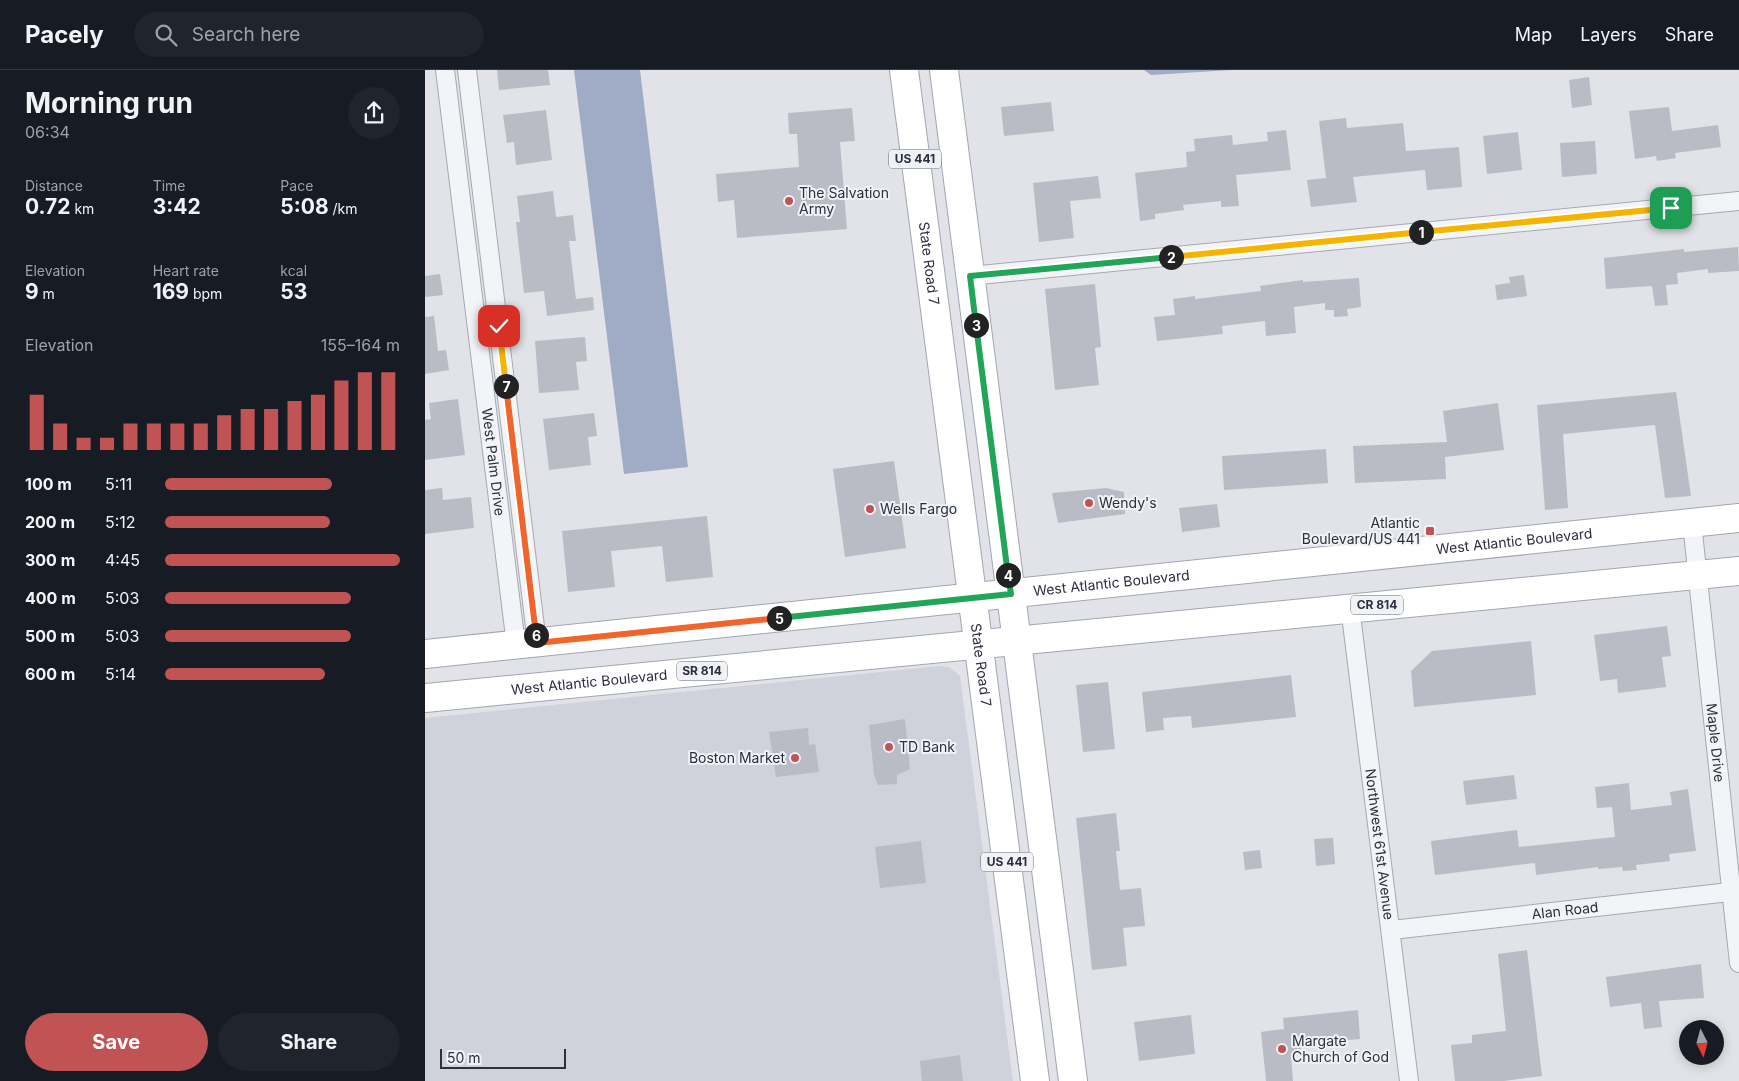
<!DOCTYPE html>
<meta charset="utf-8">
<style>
:root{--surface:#171b24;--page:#20242c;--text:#f1f3f6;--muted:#9ea1a6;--line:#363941;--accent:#c15354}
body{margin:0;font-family:Inter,sans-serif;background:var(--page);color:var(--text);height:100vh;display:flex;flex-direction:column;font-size:19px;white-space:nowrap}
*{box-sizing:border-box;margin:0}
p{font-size:16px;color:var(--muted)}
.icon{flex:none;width:28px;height:28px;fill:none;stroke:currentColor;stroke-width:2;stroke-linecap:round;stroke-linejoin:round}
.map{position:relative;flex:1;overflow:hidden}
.side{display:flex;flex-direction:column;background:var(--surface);width:425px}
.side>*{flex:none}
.needle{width:32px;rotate:174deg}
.tools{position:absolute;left:1254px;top:950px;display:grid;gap:10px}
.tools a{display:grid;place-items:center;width:45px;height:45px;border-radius:50%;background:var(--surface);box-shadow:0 2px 12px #0003;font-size:25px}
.scale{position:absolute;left:15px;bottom:12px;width:126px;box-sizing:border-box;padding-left:5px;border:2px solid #2b2f3e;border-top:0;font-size:14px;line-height:18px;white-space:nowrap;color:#2b2f3e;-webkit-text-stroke:4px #f0f2f6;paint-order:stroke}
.pin{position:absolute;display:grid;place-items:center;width:42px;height:42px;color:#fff;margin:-21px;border-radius:10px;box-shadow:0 2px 8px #0006}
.km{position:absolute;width:25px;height:25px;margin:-12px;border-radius:50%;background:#222;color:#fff;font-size:14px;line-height:25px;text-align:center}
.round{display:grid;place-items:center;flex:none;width:52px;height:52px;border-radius:26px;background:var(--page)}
.overview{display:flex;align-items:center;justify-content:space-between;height:85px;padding:0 25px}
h1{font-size:28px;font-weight:700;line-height:38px}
.metrics{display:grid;grid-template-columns:repeat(3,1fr);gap:8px;height:85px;padding:5px 25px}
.metrics div{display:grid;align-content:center}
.metrics b{font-size:21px;font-weight:700}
.metrics small{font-size:14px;font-weight:400}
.metrics p{font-size:14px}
.chart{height:140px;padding:10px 25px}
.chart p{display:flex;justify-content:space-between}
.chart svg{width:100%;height:90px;margin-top:5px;stroke:var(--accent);stroke-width:6}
.primary-button{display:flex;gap:10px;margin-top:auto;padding:10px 25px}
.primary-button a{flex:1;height:58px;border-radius:30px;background:var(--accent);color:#fff;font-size:20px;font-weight:700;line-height:58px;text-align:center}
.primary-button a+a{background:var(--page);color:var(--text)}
ul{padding:0 25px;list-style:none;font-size:16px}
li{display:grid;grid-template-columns:80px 60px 1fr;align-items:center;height:38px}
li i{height:12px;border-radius:6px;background:var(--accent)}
header{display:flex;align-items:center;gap:30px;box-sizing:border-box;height:70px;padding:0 25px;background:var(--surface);border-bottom:1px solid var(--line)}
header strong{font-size:24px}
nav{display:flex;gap:28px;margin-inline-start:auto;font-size:18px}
.search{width:350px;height:45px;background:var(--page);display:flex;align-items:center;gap:12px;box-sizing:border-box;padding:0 18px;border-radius:28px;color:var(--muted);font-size:19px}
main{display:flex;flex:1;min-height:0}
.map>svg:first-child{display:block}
</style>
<header>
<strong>Pacely</strong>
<div class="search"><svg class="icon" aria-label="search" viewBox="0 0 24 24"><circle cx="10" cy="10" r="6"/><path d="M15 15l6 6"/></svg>Search here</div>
<nav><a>Map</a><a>Layers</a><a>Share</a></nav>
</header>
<main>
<section class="side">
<div class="overview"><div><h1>Morning run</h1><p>06:34</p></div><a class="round"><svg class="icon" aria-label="share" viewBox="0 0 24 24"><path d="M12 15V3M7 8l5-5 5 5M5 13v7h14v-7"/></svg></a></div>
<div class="metrics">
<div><p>Distance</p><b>0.72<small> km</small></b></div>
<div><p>Time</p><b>3:42</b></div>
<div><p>Pace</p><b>5:08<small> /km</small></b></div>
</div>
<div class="metrics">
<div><p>Elevation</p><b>9<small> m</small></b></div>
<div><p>Heart rate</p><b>169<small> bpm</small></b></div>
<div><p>kcal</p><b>53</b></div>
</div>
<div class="chart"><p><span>Elevation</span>155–164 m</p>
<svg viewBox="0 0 160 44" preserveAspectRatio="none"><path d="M5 44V17M15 44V31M25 44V38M35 44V38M45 44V31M55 44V31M65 44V31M75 44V31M85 44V27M95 44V24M105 44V24M115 44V20M125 44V17M135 44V10M145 44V6M155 44V6"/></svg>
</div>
<ul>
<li><b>100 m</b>5:11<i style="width:71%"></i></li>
<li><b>200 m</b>5:12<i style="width:70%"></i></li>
<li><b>300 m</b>4:45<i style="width:100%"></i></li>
<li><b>400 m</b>5:03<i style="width:79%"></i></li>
<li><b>500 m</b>5:03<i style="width:79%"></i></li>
<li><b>600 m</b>5:14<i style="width:68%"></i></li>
</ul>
<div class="primary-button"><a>Save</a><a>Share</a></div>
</section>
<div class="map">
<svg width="1314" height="1011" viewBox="0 0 1314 1011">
<rect width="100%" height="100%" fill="#e1e3e8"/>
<!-- built -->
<polygon fill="#cfd2da" points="514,596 524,597 535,606 588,1011 0,1011 0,648"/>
<!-- water -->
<g fill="#a0acc5">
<polygon points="149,0 215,0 263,397 199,404"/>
<polygon points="719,0 807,0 726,5"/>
</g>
<!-- building -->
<g fill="#b9bcc4">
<polygon points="72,0 123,0 125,15 74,20"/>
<polygon points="1164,7 1167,35 1147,38 1144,10"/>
<polygon points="626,32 629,61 579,66 576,37"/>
<polygon points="1244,37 1247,61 1293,55 1296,77 1250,83 1251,88 1232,91 1231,86 1210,89 1204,41"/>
<polygon points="427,38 430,71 415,72 422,159 312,168 309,130 293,132 291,104 374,97 372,64 364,64 363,43"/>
<polygon points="121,40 127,90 91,95 89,72 82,73 78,45"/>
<polygon points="921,48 922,58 978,53 981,81 1034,77 1037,117 1002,120 1000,100 928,107 932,132 886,137 882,110 901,108 894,51"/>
<polygon points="861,60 866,100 811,105 814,136 796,137 796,131 758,135 759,140 730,144 730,149 715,151 710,103 762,97 761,82 770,81 769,69 807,65 808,75 843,71 842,62"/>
<polygon points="1093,62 1097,100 1062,104 1058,66"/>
<polygon points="1170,71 1172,104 1137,107 1135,73"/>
<polygon points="673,106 676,128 645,131 649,168 614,172 608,113"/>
<polygon points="128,121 131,147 148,145 151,171 144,171 151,229 168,227 169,240 122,246 119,221 99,223 91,152 95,152 92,126"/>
<polygon points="1313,177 1314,201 1283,203 1283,199 1252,203 1253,214 1241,215 1243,235 1230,236 1227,216 1181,219 1179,188 1259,179 1259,182"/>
<polygon points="15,204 18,225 0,227 0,206"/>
<polygon points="1099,205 1102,226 1072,230 1070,215 1085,213 1084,207"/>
<polygon points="934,208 936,237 922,239 923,246 909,247 909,240 900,240 900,233 869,237 871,263 841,266 840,251 797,256 798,264 732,271 729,247 750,245 748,229 770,226 770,229 836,221 835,216 878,210 878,212"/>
<polygon points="670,214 676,277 670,278 674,315 630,320 620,219"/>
<polygon points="9,246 13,281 21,280 24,300 0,304 0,247"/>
<polygon points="160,267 162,291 151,292 154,320 114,323 110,271"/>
<polygon points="1251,322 1266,426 1240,428 1230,355 1138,364 1143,438 1120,440 1112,335"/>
<polygon points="33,329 40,385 0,390 0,350 6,349 4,333"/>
<polygon points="1073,333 1079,380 1020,387 1021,409 930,413 928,376 1022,372 1018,341"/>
<polygon points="169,343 172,366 163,367 166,395 124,400 118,349"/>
<polygon points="901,379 903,413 799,420 797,386"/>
<polygon points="469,391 481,478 420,487 408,399"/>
<polygon points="17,418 18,430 46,427 49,458 0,464 0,420"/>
<polygon points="681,418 699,422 700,444 633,453 627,423"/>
<polygon points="792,434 795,457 757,462 754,438"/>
<polygon points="282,446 288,507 241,512 237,476 186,481 190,517 143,522 137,461"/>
<polygon points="1242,556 1246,586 1237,587 1241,617 1193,623 1192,609 1175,611 1169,565"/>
<polygon points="1106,571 1111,625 989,637 986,601 1007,581"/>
<polygon points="866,605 871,647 767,658 766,646 738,648 739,660 721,662 717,622"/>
<polygon points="683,612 690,679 658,682 651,615"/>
<polygon points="480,649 485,699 472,705 472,714 453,715 449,705 444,655"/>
<polygon points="383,658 384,675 390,674 394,702 351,707 344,662"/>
<polygon points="1089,705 1092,729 1041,735 1038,711"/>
<polygon points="1204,713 1206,740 1247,735 1245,722 1263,719 1271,781 1244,784 1245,791 1211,795 1212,800 1198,801 1197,797 1173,799 1173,797 1111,805 1110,793 1010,805 1006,771 1092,760 1094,777 1190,767 1187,737 1172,738 1170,717"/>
<polygon points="691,743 695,781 691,781 695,820 716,818 720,856 698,858 702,896 667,900 651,748"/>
<polygon points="908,768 910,794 891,796 889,769"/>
<polygon points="496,771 501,813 455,818 450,777"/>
<polygon points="835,780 837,798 820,800 818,782"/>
<polygon points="1102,880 1117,1006 1079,1011 1030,1011 1026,975 1047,973 1047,965 1081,961 1073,884"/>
<polygon points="1276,894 1279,928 1234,931 1237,957 1219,959 1216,933 1185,937 1181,907"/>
<polygon points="933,940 935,969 876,974 876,983 866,984 868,1011 841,1011 836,962 859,959 858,948"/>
<polygon points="766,945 770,984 714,991 709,952"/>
<polygon points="535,985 538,1011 497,1011 495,991"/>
</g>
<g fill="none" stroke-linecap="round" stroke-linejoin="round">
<defs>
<g id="minor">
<path id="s1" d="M20,0l71,575"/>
<polyline points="42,0 112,573"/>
<polyline points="545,206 1314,131"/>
<path id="s2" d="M1267,453l47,440"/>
<path id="s3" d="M925,537l59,474"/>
<path id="s4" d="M967,860l347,-39"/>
</g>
<g id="primary">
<path id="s5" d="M479,0l131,1011"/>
<polyline points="519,0 648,1011"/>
<path id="s6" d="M0,584l1314,-136"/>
<path id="s7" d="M0,628l1314,-127"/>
</g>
</defs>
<!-- minor casing -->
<use href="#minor" stroke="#a7a9b2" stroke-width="20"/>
<!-- primary casing -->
<use href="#primary" stroke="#a2a6b3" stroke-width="30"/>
<!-- minor -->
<use href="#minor" stroke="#f3f4f7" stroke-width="18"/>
<!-- primary -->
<use href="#primary" stroke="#fff" stroke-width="28"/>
</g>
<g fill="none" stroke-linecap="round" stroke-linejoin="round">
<defs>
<polyline id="split-1" points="996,162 1246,138"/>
<polyline id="split-2" points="746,187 996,162"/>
<polyline id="split-3" points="551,255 545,206 746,187"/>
<polyline id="split-4" points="551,255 583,505"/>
<polyline id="split-5" points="354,548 586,524 583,505"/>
<polyline id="split-6" points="111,565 112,573 354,548"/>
<polyline id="split-7" points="81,316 111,565"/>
<polyline id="split-8" points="74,256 81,316"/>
</defs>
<!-- split-1 casing -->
<use href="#split-1" stroke="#fff" stroke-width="10"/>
<!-- split-2 casing -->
<use href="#split-2" stroke="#fff" stroke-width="10"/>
<!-- split-3 casing -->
<use href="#split-3" stroke="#fff" stroke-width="10"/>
<!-- split-4 casing -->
<use href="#split-4" stroke="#fff" stroke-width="10"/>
<!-- split-5 casing -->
<use href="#split-5" stroke="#fff" stroke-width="10"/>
<!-- split-6 casing -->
<use href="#split-6" stroke="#fff" stroke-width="10"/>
<!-- split-7 casing -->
<use href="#split-7" stroke="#fff" stroke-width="10"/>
<!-- split-8 casing -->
<use href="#split-8" stroke="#fff" stroke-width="10"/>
<!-- split-1 -->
<use href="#split-1" stroke="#f5b400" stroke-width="6"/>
<!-- split-2 -->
<use href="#split-2" stroke="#f5b400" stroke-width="6"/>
<!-- split-3 -->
<use href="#split-3" stroke="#22a559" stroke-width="6"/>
<!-- split-4 -->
<use href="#split-4" stroke="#22a559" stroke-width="6"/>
<!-- split-5 -->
<use href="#split-5" stroke="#22a559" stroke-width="6"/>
<!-- split-6 -->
<use href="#split-6" stroke="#f0652b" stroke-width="6"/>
<!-- split-7 -->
<use href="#split-7" stroke="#f0652b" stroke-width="6"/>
<!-- split-8 -->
<use href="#split-8" stroke="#f5b400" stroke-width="6"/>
</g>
<!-- markers -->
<g fill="#c15354" stroke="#f0f2f6" stroke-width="2">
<circle cx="364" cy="131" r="5"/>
<circle cx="664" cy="433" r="5"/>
<circle cx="445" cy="439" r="5"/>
<rect x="1000" y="456" width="10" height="10" rx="2.5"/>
<circle cx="464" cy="677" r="5"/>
<circle cx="370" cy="688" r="5"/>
<circle cx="857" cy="979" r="5"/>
</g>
<g text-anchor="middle" stroke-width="4" stroke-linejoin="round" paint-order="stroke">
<!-- shield labels -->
<g fill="#f0f2f6" stroke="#666a75" stroke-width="1">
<rect x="464" y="79.5" width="52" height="19" rx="4"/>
<rect x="926" y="525.5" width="52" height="19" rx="4"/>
<rect x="252" y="591.5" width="50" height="19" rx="4"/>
<rect x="556" y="782.5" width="52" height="19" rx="4"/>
</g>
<g font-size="12" font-weight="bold" fill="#2b2f3e">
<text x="490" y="93">US 441</text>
<text x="952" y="539">CR 814</text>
<text x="277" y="605">SR 814</text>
<text x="582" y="796">US 441</text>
</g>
<!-- poi labels -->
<g font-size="14" fill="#2b2f3e" stroke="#f0f2f6" text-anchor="start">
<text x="374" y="128">The Salvation<tspan x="374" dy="16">Army</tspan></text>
<text x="674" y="438">Wendy's</text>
<text x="455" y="444">Wells Fargo</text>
<text x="995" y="458" text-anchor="end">Atlantic<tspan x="995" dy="16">Boulevard/US 441</tspan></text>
<text x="474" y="682">TD Bank</text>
<text x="360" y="693" text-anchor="end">Boston Market</text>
<text x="867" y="976">Margate<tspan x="867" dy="16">Church of God</tspan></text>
</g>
<!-- street labels -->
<g font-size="14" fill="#2b2f3e" stroke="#f0f2f6">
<text dy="5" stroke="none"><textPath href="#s5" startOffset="195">State Road 7</textPath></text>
<text dy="5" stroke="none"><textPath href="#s1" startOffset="395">West Palm Drive</textPath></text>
<text dy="5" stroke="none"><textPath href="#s6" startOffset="1095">West Atlantic Boulevard</textPath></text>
<text dy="5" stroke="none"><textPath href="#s6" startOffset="690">West Atlantic Boulevard</textPath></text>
<text dy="5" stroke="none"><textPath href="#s5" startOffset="600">State Road 7</textPath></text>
<text dy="5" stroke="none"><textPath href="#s7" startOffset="165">West Atlantic Boulevard</textPath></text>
<text dy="5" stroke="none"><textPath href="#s2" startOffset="221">Maple Drive</textPath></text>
<text dy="5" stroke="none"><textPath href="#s3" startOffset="239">Northwest 61st Avenue</textPath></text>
<text dy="5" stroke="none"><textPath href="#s4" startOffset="174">Alan Road</textPath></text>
</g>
</g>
</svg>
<div class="tools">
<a><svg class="needle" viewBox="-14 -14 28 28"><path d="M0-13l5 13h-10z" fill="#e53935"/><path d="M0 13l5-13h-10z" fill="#9ea1a6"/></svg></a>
</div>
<div class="scale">50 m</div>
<div class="pin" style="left:1246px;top:138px;background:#1e9e55"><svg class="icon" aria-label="arrive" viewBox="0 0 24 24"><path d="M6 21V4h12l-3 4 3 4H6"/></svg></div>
<div class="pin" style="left:74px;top:256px;background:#d93025"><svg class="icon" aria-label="check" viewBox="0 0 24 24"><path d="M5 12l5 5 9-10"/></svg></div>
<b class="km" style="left:996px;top:162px">1</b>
<b class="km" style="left:746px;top:187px">2</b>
<b class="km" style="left:551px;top:255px">3</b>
<b class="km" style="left:583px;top:505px">4</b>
<b class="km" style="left:354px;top:548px">5</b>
<b class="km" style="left:111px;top:565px">6</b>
<b class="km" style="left:81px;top:316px">7</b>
</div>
</main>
